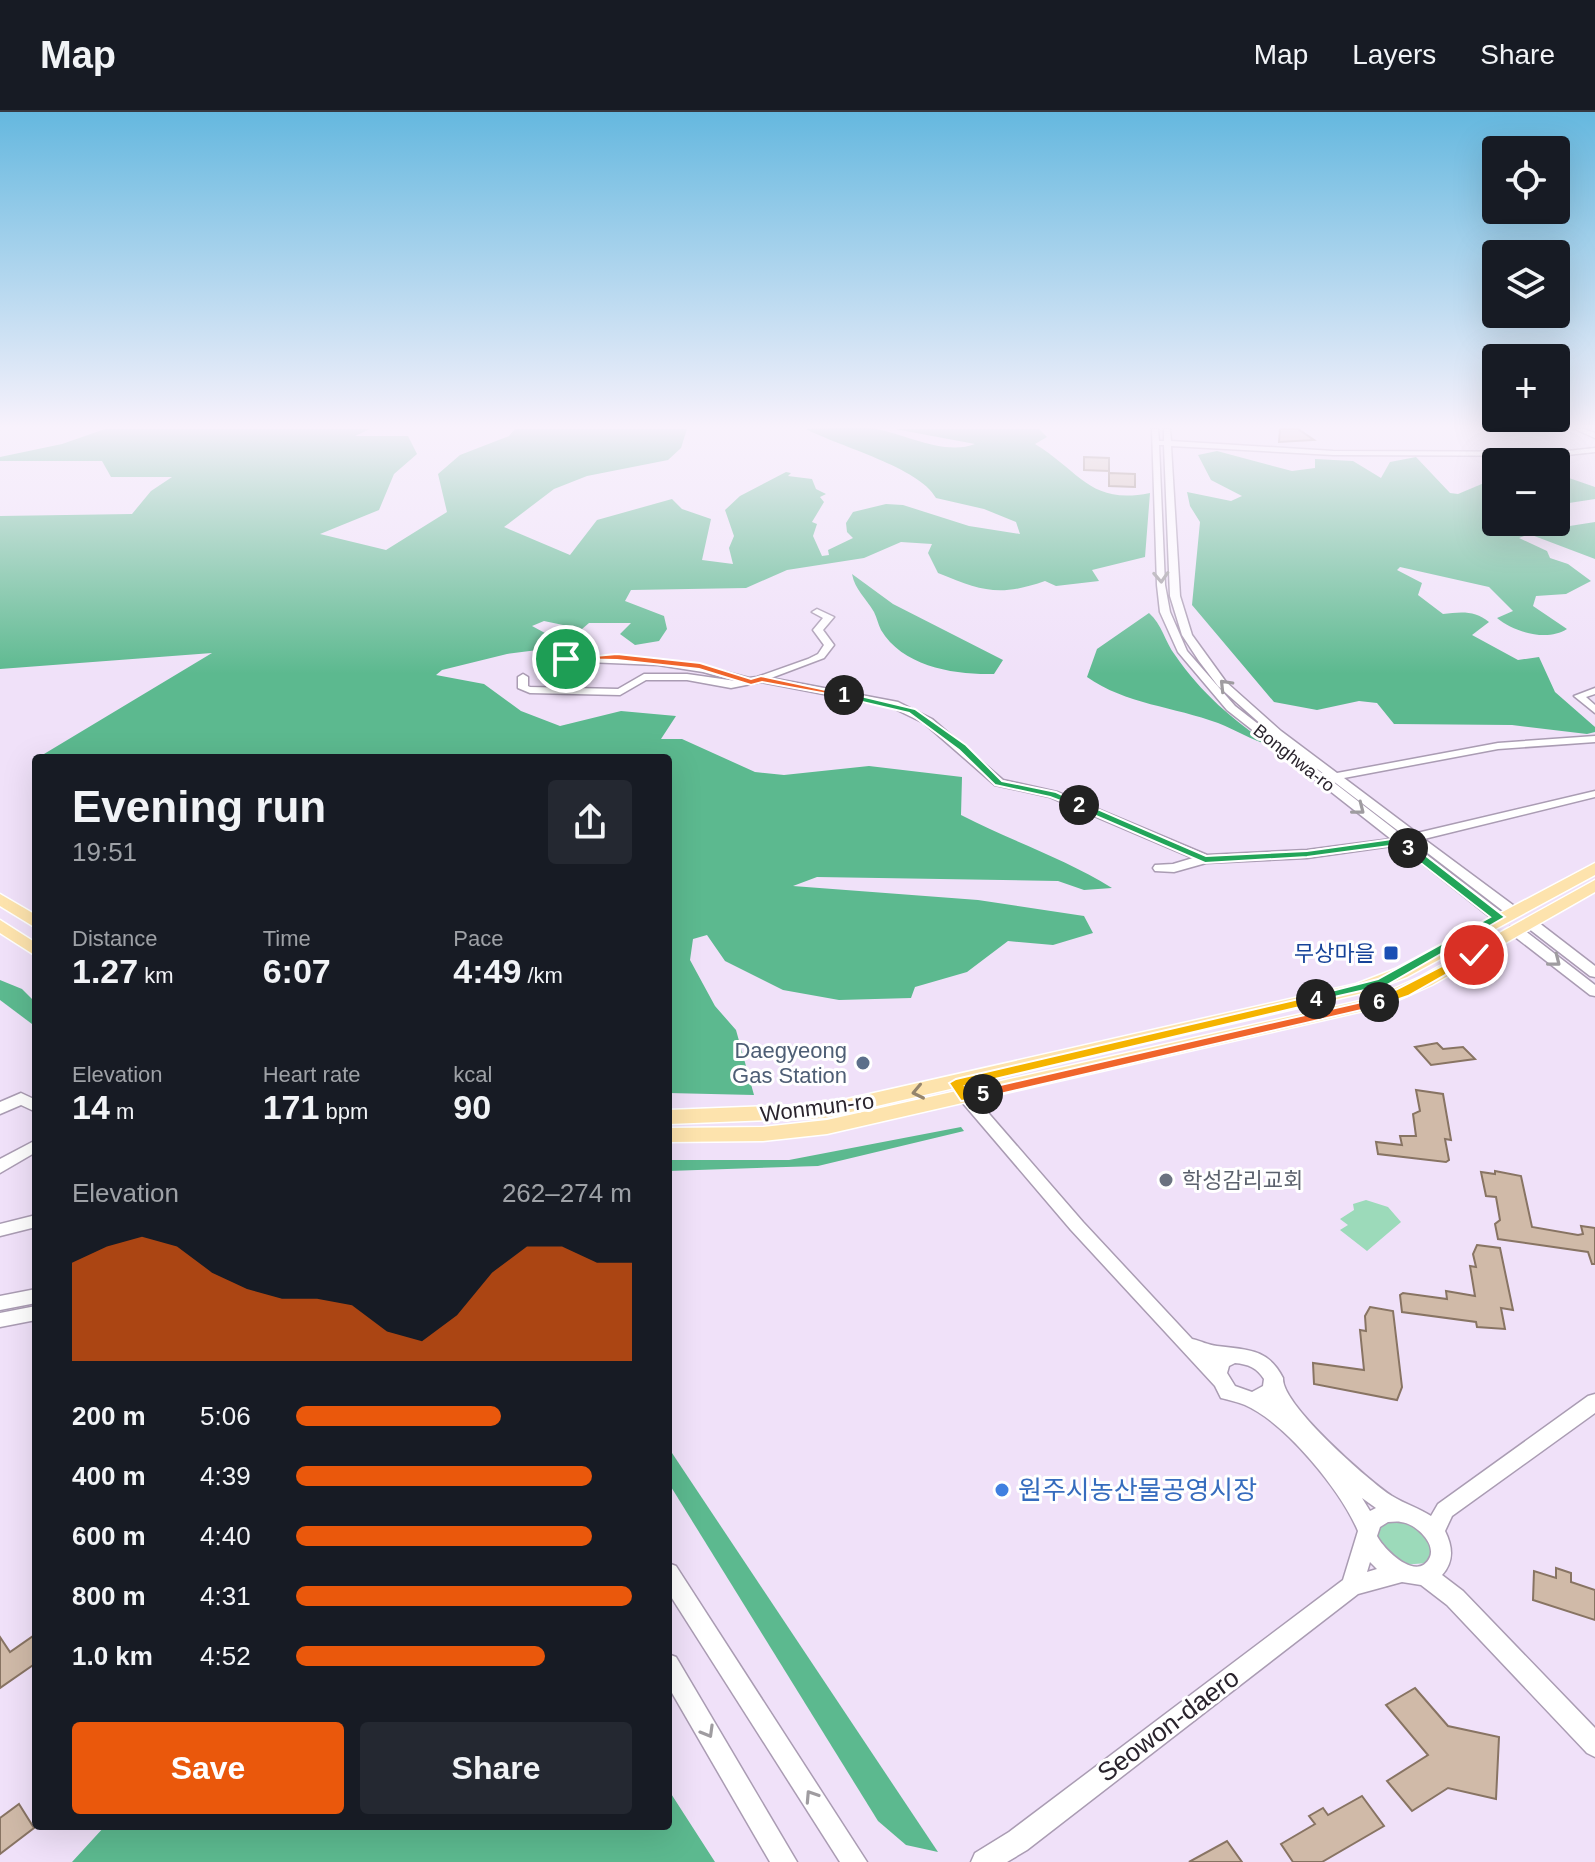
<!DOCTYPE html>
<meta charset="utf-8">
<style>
:root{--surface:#171b24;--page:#242831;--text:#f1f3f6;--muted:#9ea1a6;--line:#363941;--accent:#ea580c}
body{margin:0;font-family:Helvetica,"Noto Sans KR",sans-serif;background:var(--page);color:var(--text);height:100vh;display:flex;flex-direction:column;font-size:30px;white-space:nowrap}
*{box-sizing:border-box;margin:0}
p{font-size:26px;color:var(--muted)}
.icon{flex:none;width:44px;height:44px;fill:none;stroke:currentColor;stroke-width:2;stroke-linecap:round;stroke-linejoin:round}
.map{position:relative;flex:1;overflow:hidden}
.sheet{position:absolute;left:32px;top:642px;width:640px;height:1076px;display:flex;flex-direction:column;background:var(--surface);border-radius:8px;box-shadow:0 8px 32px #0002}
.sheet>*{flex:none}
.controls{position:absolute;left:1482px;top:24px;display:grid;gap:16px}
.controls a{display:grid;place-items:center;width:88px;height:88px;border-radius:8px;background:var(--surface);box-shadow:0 8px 32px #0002;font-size:40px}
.pin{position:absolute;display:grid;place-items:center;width:68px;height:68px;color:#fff;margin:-34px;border:4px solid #fff;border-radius:50%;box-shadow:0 2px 8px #0007}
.km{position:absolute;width:40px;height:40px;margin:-20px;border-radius:50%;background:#222;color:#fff;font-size:22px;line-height:40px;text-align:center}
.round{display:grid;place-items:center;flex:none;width:84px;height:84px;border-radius:8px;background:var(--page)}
.overview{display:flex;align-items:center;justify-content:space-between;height:136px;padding:0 40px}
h1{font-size:44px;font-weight:700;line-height:60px}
.stats{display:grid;grid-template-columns:repeat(3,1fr);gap:12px;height:136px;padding:8px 40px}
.stats div{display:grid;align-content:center}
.stats b{font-size:34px;font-weight:700}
.stats small{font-size:22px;font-weight:400}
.stats p{font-size:22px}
.chart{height:224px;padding:16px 40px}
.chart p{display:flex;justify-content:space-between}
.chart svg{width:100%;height:144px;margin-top:8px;fill:var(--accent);opacity:.7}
.button{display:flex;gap:16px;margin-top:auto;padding:16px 40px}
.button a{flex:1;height:92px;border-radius:8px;background:var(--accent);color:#fff;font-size:32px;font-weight:700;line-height:92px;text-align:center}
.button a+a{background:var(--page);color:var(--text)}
ul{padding:0 40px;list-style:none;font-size:26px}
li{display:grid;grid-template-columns:128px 96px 1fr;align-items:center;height:60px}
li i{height:20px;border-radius:10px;background:var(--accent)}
header{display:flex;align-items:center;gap:48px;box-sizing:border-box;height:112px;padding:0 40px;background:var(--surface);border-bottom:2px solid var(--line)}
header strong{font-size:38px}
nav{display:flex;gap:44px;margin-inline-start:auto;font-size:28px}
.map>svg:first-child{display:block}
</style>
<header>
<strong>Map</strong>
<nav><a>Map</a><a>Layers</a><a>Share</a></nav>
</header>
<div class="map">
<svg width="1595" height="1750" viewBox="0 0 1595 1750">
<rect width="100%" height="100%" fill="#f0e1f9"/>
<!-- green -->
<g fill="#9cdaba">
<polygon points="1366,1088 1388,1095 1401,1110 1367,1139 1340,1118 1348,1113 1340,1107 1354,1098 1353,1092"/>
<polygon points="1392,1407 1410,1410 1431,1430 1431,1445 1427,1451 1402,1453 1377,1428 1380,1414"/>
</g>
<!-- forest -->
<g fill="#5cb98f">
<path d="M105,317h265l-15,7h53l9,18 -23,20 -15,36 -59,24 66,16 61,-38 -9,-38 22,-19 49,-19 6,-7h172l-6,19 -13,12 -81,16 -33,13 -50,38 66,28 27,-35 75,-21 10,10 29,10 -9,41 31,4 -4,-16 5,-12 -9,-26 15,-14 46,-24 5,1 -3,3 24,3 4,10 10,5 -6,3 4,5 -12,20 5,2 -4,12 9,20 7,-1 -1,-5 25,-12 -6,-6 -1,-9 7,-11 33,-8 17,1 66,21 51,8 -4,-12 -32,-13 -48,-11c-17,-31 -96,-51 -130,-69 22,0 49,-4 70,0 29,5 69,27 99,15l-80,-15h144l8,8 -12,7c46,28 55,61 115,49l-5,64 -53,13 7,11 -43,5 -11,-5c-46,16 -63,10 -107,-8l-10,-20 4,-9 -31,-2 -37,16 -77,12 -41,18 -115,2 -6,11 39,15 3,13 -8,12 -24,4 -15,-11 11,-11h-42l-7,6 -38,-8 -12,5 37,20 -62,8 -65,16 -6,5 48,9 37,27 39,15 61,-15 55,5 -15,23h21l73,33 29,3 85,-9 93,11 -1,38c50,26 103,43 151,73l-28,2 -26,-9 -241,-4 -24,9 185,14 106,16 9,17 -40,12 -45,-4 -41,31 -52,15 -4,11 -72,2 -56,-10 -58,-29 -18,-26 -14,4 -3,21 25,46 21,24 18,65 -86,-2v-335l-629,-1 173,-104 -212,16v-153l132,-2 19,-23 21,-14h-61l-9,-16h-102v-4l62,-13z"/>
<path d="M1217,339l75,20 23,-3v-9l38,2 28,17 9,-16 26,-5 34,36 8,1 38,-16v44h46l15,6 38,-6v37l-66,-25 -10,4 28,13 3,7 18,6 23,17 -25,13 -30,2 -3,10 34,23c-20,13 -53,3 -70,-11l16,-7 -24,-24 -89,-20 -3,3 25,13 -4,12 25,19c17,-2 32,-4 46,8l-17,13 46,25 21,-3 16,35 40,35v5l-8,2 -75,-9 -118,-1 -17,-21 -18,-2 -42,9 -43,-8 -82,-97 8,-83 -10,-16 -3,-14 44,9 11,-5 -31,-16 -13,-25z"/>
<polygon points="1556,366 1569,366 1595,375 1595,387 1556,393"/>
<path d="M852,462l41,30 110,56 -9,14c-39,1 -91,-7 -113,-44 -3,-6 -4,-12 -7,-18 -8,-14 -19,-22 -22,-38z"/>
<path d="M1149,501c13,11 16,29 26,42 26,38 58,65 95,90 -19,-5 -34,-15 -52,-22 -43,-16 -93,-19 -131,-46l10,-28z"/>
<polygon points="0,868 22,877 36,891 36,915 0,888"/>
<polygon points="961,1015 964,1019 818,1054 668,1059 668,1048 789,1048"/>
<polygon points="668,1335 938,1740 906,1733 878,1709 668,1370"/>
<polygon points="668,1677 715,1750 72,1750 105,1714 668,1714"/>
</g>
<!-- building -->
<g fill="#d0baa8" stroke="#887463" stroke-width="2">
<polygon points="1280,317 1298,317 1314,328 1279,330"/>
<polygon points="1084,345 1109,346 1109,359 1084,358"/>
<polygon points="1109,361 1135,362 1135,375 1109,374"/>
<polygon points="1437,931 1443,937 1463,935 1475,947 1431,953 1415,935"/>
<polygon points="1416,978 1443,982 1451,1028 1445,1027 1449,1048 1446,1050 1378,1042 1376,1030 1402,1033 1400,1024 1416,1024 1413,1002 1420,999"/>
<polygon points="1495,1059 1521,1064 1532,1115 1578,1123 1583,1122 1581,1114 1595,1116 1595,1152 1592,1152 1588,1140 1498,1127 1495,1112 1500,1108 1496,1085 1486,1084 1481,1060 1495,1062"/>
<polygon points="1477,1133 1500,1136 1513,1198 1501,1196 1505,1217 1477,1215 1476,1210 1402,1200 1400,1183 1403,1181 1447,1187 1446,1179 1475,1184 1470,1154 1476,1155 1473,1142"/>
<polygon points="1370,1195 1393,1199 1402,1275 1397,1288 1314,1272 1313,1251 1364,1258 1360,1218 1366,1219 1365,1204"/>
<polygon points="1556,1456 1571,1461 1571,1470 1595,1478 1595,1508 1533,1488 1534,1459 1556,1466"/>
<polygon points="36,1522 36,1551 0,1576 0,1525 10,1540"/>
<polygon points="1415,1576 1448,1614 1499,1625 1496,1687 1448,1676 1412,1699 1387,1669 1428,1643 1386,1593"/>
<polygon points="1362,1684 1384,1714 1322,1750 1293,1750 1281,1732 1315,1712 1309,1704 1323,1696 1328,1703"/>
<polygon points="19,1692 34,1716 0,1742 0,1706"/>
<polygon points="1227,1729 1242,1750 1189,1750"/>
</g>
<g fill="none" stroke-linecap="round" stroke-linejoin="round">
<defs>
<g id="minor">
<path d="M1152,317h6l1,12h5v-12h6l1,12 162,10 225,1 37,-4v4l-37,4 -225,-1 -162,-9 9,150 12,39 34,47 55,49 56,42 161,-30 97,-7v6l-97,7 -154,29 73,55 178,-42v6l-171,42 93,69 2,3 -2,3h-10l-95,-73 -2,1 94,72 2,3 -2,3h-10l-95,-75 -92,13 -101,5 -32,9 -19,-1 -2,-3 2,-3 18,-1 20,-6 -143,-61 -55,-12 -71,-62 -33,-16 -130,-25 -30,6 -44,-8h-41l-26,15 -90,-2 -12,-5v-11l5,-3 5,3v9l2,1 88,2 26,-15h43l49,7 -33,-9 -45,-7 -95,-4 -2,-2 5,-3c63,-1 123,4 183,22l8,-1 51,-18 10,-5 6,-9 -11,-15 10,-12 -11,-6 5,-3 17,8 -11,13 11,15 -10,13 -53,20 127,24 34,17 71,61 54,12 150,63 100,-5 84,-11 -164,-129 -49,-58 -18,-40 -3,-27zM1159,333h5l6,151 12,39 17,26 19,25 55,49 132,101h-2l-168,-130 -48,-55 -17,-39 -5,-27z"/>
<polygon points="1575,317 1583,317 1595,321 1595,326"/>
<polygon points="1595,576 1595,582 1586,585 1595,593 1595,601 1574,584"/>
<polygon points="1529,806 1534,807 1595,854 1595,865 1590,864 1524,813 1522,810"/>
<polygon points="1515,814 1520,815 1595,873 1595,884 1590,883 1510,821 1508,818 1510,815"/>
<path d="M966,980l5,1 112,129 109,117c9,2 16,6 25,7 30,4 51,2 66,32 -2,26 86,103 109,118 13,8 27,12 39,20l7,-12 150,-108 7,-2v19l-143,103 -7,15c8,16 9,31 -3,44l21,16 132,137v29l-8,-4 -140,-148 -26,-20 -19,-3 -44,12 -331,256 -20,12h-36l4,-9 34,-21 334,-252 15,-49c-17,-40 -72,-108 -113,-126 -7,-3 -16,-5 -24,-7l-6,-12 -144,-156 -110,-129 -3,-4 3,-4zM1235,1251c13,1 22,5 29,16l-1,7 -11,6 -17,-6 -8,-13 2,-7zM1362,1386l14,10 -6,3zM1388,1410c4,0 9,-1 13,0 13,1 35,20 29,35 -12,26 -46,-7 -53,-21l3,-9zM1370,1450l7,7 -10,3z"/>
<polygon points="21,981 36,988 36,1000 21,993 0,1002 0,990"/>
<polygon points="36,1028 36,1040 0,1061 0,1047"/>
<polygon points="36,1103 36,1115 0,1124 0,1112"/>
<polygon points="36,1177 36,1191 0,1198 0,1184"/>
<polygon points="36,1194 36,1208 0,1215 0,1201"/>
<polygon points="668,1451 676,1454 867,1750 840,1750 668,1480"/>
<polygon points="668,1542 676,1545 797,1750 770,1750 668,1574"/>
</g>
<g id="major">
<polygon points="1595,751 1595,763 1407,865 1367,880 825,1006 668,1012 668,998 825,992 1356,872 1395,857"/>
<polygon points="1595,768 1595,780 1432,873 1385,894 827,1022 763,1029 668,1030 668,1016 763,1015 827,1008 1373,886 1420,865"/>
<polygon points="0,782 36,803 36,816 0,794"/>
<polygon points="0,808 36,831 36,844 0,821"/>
</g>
</defs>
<!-- minor casing -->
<use href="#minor" stroke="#aa9cb3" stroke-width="3"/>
<!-- major casing -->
<use href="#major" stroke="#fff" stroke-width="3"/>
<!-- minor -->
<use href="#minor" fill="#fff" fill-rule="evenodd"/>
<!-- major -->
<use href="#major" fill="#fde3ad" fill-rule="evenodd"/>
</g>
<!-- one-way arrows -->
<defs><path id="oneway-chevron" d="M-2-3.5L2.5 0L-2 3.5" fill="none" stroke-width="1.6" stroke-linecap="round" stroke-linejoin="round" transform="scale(2)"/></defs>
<g stroke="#9f9ca0">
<use href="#oneway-chevron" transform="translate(1161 465) rotate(87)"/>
<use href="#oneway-chevron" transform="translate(1225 573) rotate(-134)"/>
<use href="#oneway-chevron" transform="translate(1359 697) rotate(38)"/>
<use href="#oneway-chevron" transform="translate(1555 849) rotate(38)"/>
<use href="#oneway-chevron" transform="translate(708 1620) rotate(60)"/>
<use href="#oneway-chevron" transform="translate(811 1684) rotate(-123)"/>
</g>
<use stroke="#94846d" href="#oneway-chevron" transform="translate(918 980) rotate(168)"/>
<!-- sky -->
<linearGradient id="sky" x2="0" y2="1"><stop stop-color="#65b8df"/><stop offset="0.56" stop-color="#f8f2fc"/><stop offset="1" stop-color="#f8f2fc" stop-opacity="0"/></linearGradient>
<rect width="1595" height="562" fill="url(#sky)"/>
<!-- split-1 -->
<polygon fill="#f0652b" stroke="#fff" stroke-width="2" points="617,542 700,551 751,567 761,564 849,583 844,585 762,570 751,573 699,557 617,548 561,547"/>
<!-- split-2 -->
<polygon fill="#22a559" stroke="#fff" stroke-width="2" points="844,580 915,597 966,633 1002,669 1056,680 1084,693 1079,696 1050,685 995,673 959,638 909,601 841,585"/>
<!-- split-3 -->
<polygon fill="#22a559" stroke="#fff" stroke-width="2" points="1079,689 1206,744 1307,739 1399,726 1413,736 1408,739 1397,733 1307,745 1205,751 1075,695"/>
<!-- split-4 -->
<polygon fill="#22a559" stroke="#fff" stroke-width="2" points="1404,733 1412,733 1505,805 1387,873 1312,890 1312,884 1378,867 1490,805 1404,738"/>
<!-- split-5 -->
<polygon fill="#f5b400" stroke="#fff" stroke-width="2" points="1316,883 1321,884 1321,890 965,974 970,980 988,978 990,982 983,986 961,989 949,971 956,967"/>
<!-- split-6 -->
<polygon fill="#f0652b" stroke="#fff" stroke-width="2" points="1379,886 1383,888 1383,893 983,986 976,982 983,977"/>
<!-- split-7 -->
<polygon fill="#f5b400" stroke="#fff" stroke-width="2" points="1469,840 1480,843 1408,884 1379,894 1372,890"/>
<!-- markers -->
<rect fill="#1a4fb4" stroke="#fff" stroke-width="3" x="1383" y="833" width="16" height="16" rx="4"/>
<circle fill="#5c6f8a" stroke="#fff" stroke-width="3" cx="863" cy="951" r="8"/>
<circle fill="#6b7280" stroke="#fff" stroke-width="3" cx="1166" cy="1068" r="8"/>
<circle fill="#3f7fe0" stroke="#fff" stroke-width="3" cx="1002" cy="1378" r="8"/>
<g text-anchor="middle" stroke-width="6" stroke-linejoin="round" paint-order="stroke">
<!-- far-street labels -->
<g font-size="18" fill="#2a242d" stroke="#fff">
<text transform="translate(1294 646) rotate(38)" y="6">Bonghwa-ro</text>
</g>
<!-- transit labels -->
<g font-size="22" fill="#164399" stroke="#fff" text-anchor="end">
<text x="1375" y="849">무상마을</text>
</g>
<!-- service labels -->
<g font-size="22" fill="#4e5e75" stroke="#fff" text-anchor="end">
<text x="847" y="946">Daegyeong<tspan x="847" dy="25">Gas Station</tspan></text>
</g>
<!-- street labels -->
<g font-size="22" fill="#2a242d" stroke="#fff">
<text transform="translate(817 995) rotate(-7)" y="8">Wonmun-ro</text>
</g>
<!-- worship labels -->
<g font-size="22" fill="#5b616d" stroke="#fff" text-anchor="start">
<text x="1182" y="1076">학성감리교회</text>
</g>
<!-- near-shop labels -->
<g font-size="26" fill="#366cbe" stroke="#fff" text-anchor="start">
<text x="1018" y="1387">원주시농산물공영시장</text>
</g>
<!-- near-street labels -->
<g font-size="26" fill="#2a242d" stroke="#fff">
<text transform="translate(1168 1613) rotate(-37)" y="9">Seowon-daero</text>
</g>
</g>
</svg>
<div class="controls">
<a><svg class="icon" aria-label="locate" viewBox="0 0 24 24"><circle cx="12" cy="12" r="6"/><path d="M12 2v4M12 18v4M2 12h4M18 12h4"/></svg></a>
<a><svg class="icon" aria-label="layers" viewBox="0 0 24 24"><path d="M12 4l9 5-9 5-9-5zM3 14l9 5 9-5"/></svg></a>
<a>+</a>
<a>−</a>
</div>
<div class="pin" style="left:566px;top:547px;background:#1e9e55"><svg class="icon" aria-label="arrive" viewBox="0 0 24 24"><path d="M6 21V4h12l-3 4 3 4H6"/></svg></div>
<div class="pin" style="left:1474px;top:843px;background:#d93025"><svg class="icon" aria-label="check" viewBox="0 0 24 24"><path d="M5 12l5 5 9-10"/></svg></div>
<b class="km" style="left:844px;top:583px">1</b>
<b class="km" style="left:1079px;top:693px">2</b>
<b class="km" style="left:1408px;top:736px">3</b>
<b class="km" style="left:1316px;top:887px">4</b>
<b class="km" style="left:983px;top:982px">5</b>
<b class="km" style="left:1379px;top:890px">6</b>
<section class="sheet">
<div class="overview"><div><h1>Evening run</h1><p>19:51</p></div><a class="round"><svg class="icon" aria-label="share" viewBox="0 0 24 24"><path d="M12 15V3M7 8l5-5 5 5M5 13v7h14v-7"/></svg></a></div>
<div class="stats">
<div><p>Distance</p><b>1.27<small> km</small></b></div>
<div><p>Time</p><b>6:07</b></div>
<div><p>Pace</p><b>4:49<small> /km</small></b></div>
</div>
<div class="stats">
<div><p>Elevation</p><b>14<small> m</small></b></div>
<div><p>Heart rate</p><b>171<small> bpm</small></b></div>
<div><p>kcal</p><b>90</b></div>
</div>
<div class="chart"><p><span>Elevation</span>262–274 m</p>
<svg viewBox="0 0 160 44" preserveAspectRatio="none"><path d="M0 44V14L10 9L20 6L30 9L40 17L50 22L60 25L70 25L80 27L90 35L100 38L110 30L120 17L130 9L140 9L150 14L160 14V44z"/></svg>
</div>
<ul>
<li><b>200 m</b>5:06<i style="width:61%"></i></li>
<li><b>400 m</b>4:39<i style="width:88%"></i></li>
<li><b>600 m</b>4:40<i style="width:88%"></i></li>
<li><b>800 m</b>4:31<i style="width:100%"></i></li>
<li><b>1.0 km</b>4:52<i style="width:74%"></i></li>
</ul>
<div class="button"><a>Save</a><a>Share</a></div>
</section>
</div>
